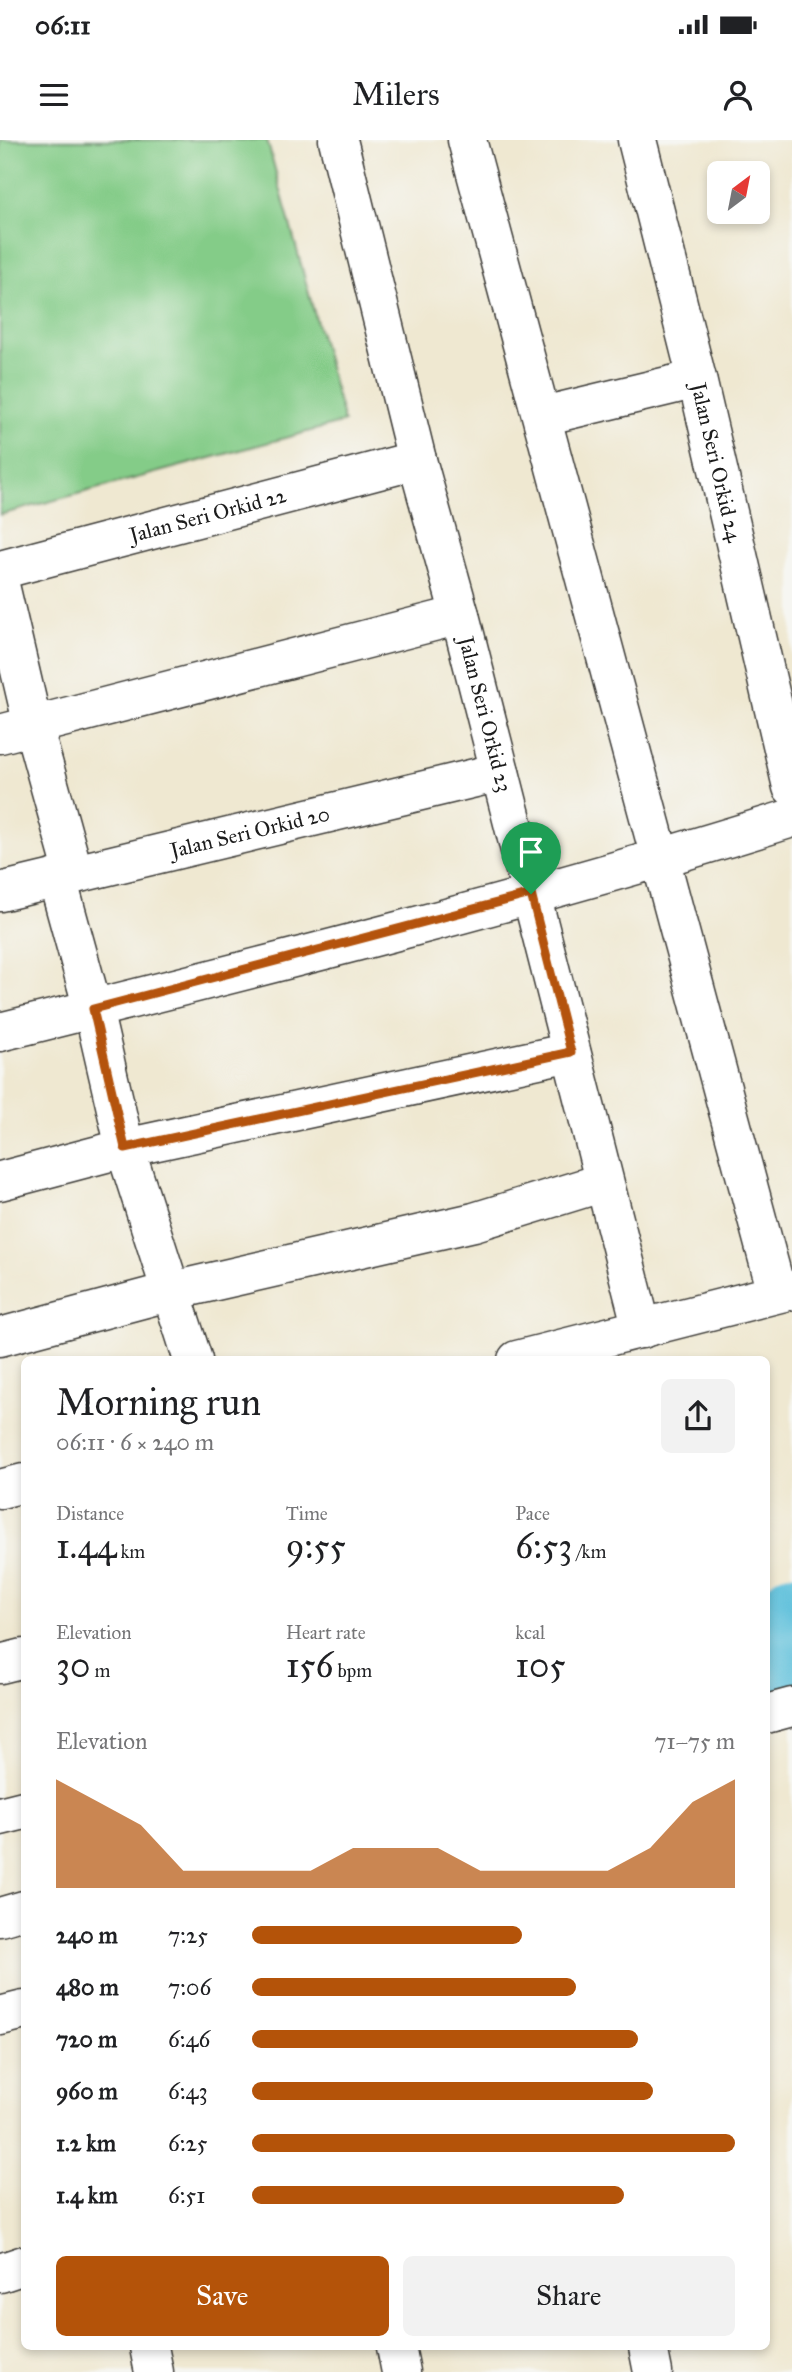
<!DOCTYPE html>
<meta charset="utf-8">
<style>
:root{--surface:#fff;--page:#f2f2f2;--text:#202124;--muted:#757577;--accent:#b45309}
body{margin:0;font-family:"IM FELL Great Primer",serif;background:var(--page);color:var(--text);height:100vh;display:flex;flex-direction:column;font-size:26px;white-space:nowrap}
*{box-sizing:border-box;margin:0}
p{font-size:23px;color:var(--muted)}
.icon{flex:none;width:38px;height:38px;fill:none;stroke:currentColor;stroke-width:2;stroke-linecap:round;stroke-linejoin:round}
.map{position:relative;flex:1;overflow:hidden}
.side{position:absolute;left:21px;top:1216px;width:749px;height:994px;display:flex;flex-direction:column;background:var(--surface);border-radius:10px;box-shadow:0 4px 10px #0003}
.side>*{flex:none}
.needle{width:46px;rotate:32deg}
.buttons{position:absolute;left:707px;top:21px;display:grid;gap:14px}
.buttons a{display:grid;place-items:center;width:63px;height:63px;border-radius:10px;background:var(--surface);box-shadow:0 4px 10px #0003;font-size:35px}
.pin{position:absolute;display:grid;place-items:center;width:60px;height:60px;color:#fff;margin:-72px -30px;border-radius:50% 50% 50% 0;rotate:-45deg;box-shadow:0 0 7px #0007}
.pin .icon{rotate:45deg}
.round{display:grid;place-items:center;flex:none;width:74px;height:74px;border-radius:10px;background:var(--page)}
.head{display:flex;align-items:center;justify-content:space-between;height:119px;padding:0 35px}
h1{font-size:38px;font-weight:600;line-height:52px}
.figures{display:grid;grid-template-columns:repeat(3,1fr);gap:10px;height:119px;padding:7px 35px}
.figures div{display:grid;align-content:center}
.figures b{font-size:35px;font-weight:600}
.figures small{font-size:19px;font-weight:400}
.figures p{font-size:19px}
.chart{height:196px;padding:14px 35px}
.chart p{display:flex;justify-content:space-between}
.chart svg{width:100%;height:126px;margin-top:7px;fill:var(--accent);opacity:.7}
.cta{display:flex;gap:14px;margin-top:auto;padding:14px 35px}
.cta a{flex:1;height:80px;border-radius:10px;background:var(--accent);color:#fff;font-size:28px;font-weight:600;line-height:80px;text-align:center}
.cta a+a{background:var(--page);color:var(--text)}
ul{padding:0 35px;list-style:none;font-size:23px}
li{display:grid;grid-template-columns:112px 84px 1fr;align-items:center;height:52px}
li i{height:18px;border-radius:9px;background:var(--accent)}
.status{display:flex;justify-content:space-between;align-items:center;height:49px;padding:0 35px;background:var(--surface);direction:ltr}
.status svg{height:19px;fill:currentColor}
header{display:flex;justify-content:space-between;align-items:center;height:91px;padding:0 35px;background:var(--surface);font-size:32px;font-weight:600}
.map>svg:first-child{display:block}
</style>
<div class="status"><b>06:11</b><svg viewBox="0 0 49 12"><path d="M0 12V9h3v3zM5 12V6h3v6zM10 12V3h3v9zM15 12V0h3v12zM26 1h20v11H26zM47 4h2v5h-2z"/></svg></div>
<header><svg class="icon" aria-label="menu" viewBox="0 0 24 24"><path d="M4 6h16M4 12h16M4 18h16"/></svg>Milers<svg class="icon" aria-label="person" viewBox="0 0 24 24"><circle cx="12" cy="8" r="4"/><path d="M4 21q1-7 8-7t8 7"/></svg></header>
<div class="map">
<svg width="792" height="2232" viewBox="0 0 792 2232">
<rect width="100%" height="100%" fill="#f6f6f2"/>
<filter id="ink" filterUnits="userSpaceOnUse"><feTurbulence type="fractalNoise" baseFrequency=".0143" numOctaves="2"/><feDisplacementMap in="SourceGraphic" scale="14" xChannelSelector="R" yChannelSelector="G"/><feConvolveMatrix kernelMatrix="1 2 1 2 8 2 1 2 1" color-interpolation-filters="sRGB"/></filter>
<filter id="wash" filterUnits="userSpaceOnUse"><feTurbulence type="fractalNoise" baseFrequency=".00686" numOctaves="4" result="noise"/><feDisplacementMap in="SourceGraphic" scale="28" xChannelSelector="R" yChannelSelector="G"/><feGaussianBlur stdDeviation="1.57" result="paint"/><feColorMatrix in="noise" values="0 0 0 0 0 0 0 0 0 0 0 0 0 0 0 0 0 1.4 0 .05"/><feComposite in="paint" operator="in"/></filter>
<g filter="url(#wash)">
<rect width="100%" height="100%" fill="#efe8d1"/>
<!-- green -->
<polygon fill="#84cc88" stroke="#507452" stroke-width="2" points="0,0 267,0 344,282 0,375"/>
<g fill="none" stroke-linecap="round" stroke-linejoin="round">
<!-- river -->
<polyline stroke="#5dc0db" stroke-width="61" points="792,1465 779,1478 792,1544"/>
</g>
</g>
<g filter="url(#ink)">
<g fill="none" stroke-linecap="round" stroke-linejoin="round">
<defs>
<g id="minor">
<path id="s1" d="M338,0l79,320 43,155 182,714"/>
<polyline points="467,0 777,1153"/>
<path id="s2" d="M637,0l60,239 95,408"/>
<polyline points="543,276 697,239"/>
<path id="s3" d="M0,430l417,-110"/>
<polyline points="0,445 33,586 74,734"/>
<polyline points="0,594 460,475"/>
<polyline points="57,738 93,869 125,1008 193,1220"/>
<path id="s4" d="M0,752l500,-120"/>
<path d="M0,892c265,-66 531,-132 792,-214"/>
<polyline points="0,1041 125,1008 571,912"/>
<polyline points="0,1197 172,1151 474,1082 604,1042"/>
<polyline points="517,1220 792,1150"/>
<polyline points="0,1349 24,1343"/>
<polyline points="0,1524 24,1518"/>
<polyline points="766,1574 792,1567"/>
<polyline points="0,1676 24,1670"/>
<polyline points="0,1777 24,1770"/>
<polyline points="0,1876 24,1870"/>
<polyline points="0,2133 24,2125"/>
<polyline points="149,2207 154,2232"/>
<polyline points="396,2207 401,2232"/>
<polyline points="648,2207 653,2232"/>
</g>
</defs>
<!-- minor casing -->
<use href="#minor" stroke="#3c3b37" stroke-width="41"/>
<!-- minor -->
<use href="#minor" stroke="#fff" stroke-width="38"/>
</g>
</g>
<g fill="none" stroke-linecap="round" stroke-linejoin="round" filter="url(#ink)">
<defs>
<polygon id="route" points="531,754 571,912 125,1008 93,869"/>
</defs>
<!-- route casing -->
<use href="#route" stroke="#fff" stroke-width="14"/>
<!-- route -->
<use href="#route" stroke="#b45309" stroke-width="9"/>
</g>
<g text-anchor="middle" stroke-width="5" stroke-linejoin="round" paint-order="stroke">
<!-- street labels -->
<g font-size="21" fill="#1c1c1c" stroke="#f6f6f2">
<text dy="7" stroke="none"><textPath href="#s2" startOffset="332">Jalan Seri Orkid 24</textPath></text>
<text dy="7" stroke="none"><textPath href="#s3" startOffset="215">Jalan Seri Orkid 22</textPath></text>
<text dy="7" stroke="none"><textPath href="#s1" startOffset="593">Jalan Seri Orkid 23</textPath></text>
<text dy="7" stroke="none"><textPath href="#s4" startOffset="257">Jalan Seri Orkid 20</textPath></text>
</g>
</g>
</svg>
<div class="buttons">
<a><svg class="needle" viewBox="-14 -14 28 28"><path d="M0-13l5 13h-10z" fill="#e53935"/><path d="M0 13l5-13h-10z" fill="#757577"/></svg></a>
</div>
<div class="pin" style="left:531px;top:754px;background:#1e9e55"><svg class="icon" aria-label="arrive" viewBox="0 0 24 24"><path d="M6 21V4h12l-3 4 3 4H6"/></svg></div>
<section class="side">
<div class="head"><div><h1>Morning run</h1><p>06:11 · 6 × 240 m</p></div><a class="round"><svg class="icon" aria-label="share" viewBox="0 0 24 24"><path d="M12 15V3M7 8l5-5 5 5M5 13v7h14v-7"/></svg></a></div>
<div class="figures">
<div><p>Distance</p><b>1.44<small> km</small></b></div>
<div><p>Time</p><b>9:55</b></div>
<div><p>Pace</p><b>6:53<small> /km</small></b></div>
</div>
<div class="figures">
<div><p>Elevation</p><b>30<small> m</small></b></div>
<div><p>Heart rate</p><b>156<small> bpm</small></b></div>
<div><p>kcal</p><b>105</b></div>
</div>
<div class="chart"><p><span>Elevation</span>71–75 m</p>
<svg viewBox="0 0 160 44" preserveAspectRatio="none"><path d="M0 44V6L10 14L20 22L30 38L40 38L50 38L60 38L70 30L80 30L90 30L100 38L110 38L120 38L130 38L140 30L150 14L160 6V44z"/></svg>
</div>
<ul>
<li><b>240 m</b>7:25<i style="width:56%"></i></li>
<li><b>480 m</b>7:06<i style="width:67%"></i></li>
<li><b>720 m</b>6:46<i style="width:80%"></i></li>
<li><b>960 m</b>6:43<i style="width:83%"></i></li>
<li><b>1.2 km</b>6:25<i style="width:100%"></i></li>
<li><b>1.4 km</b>6:51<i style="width:77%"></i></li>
</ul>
<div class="cta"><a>Save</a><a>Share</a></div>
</section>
</div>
